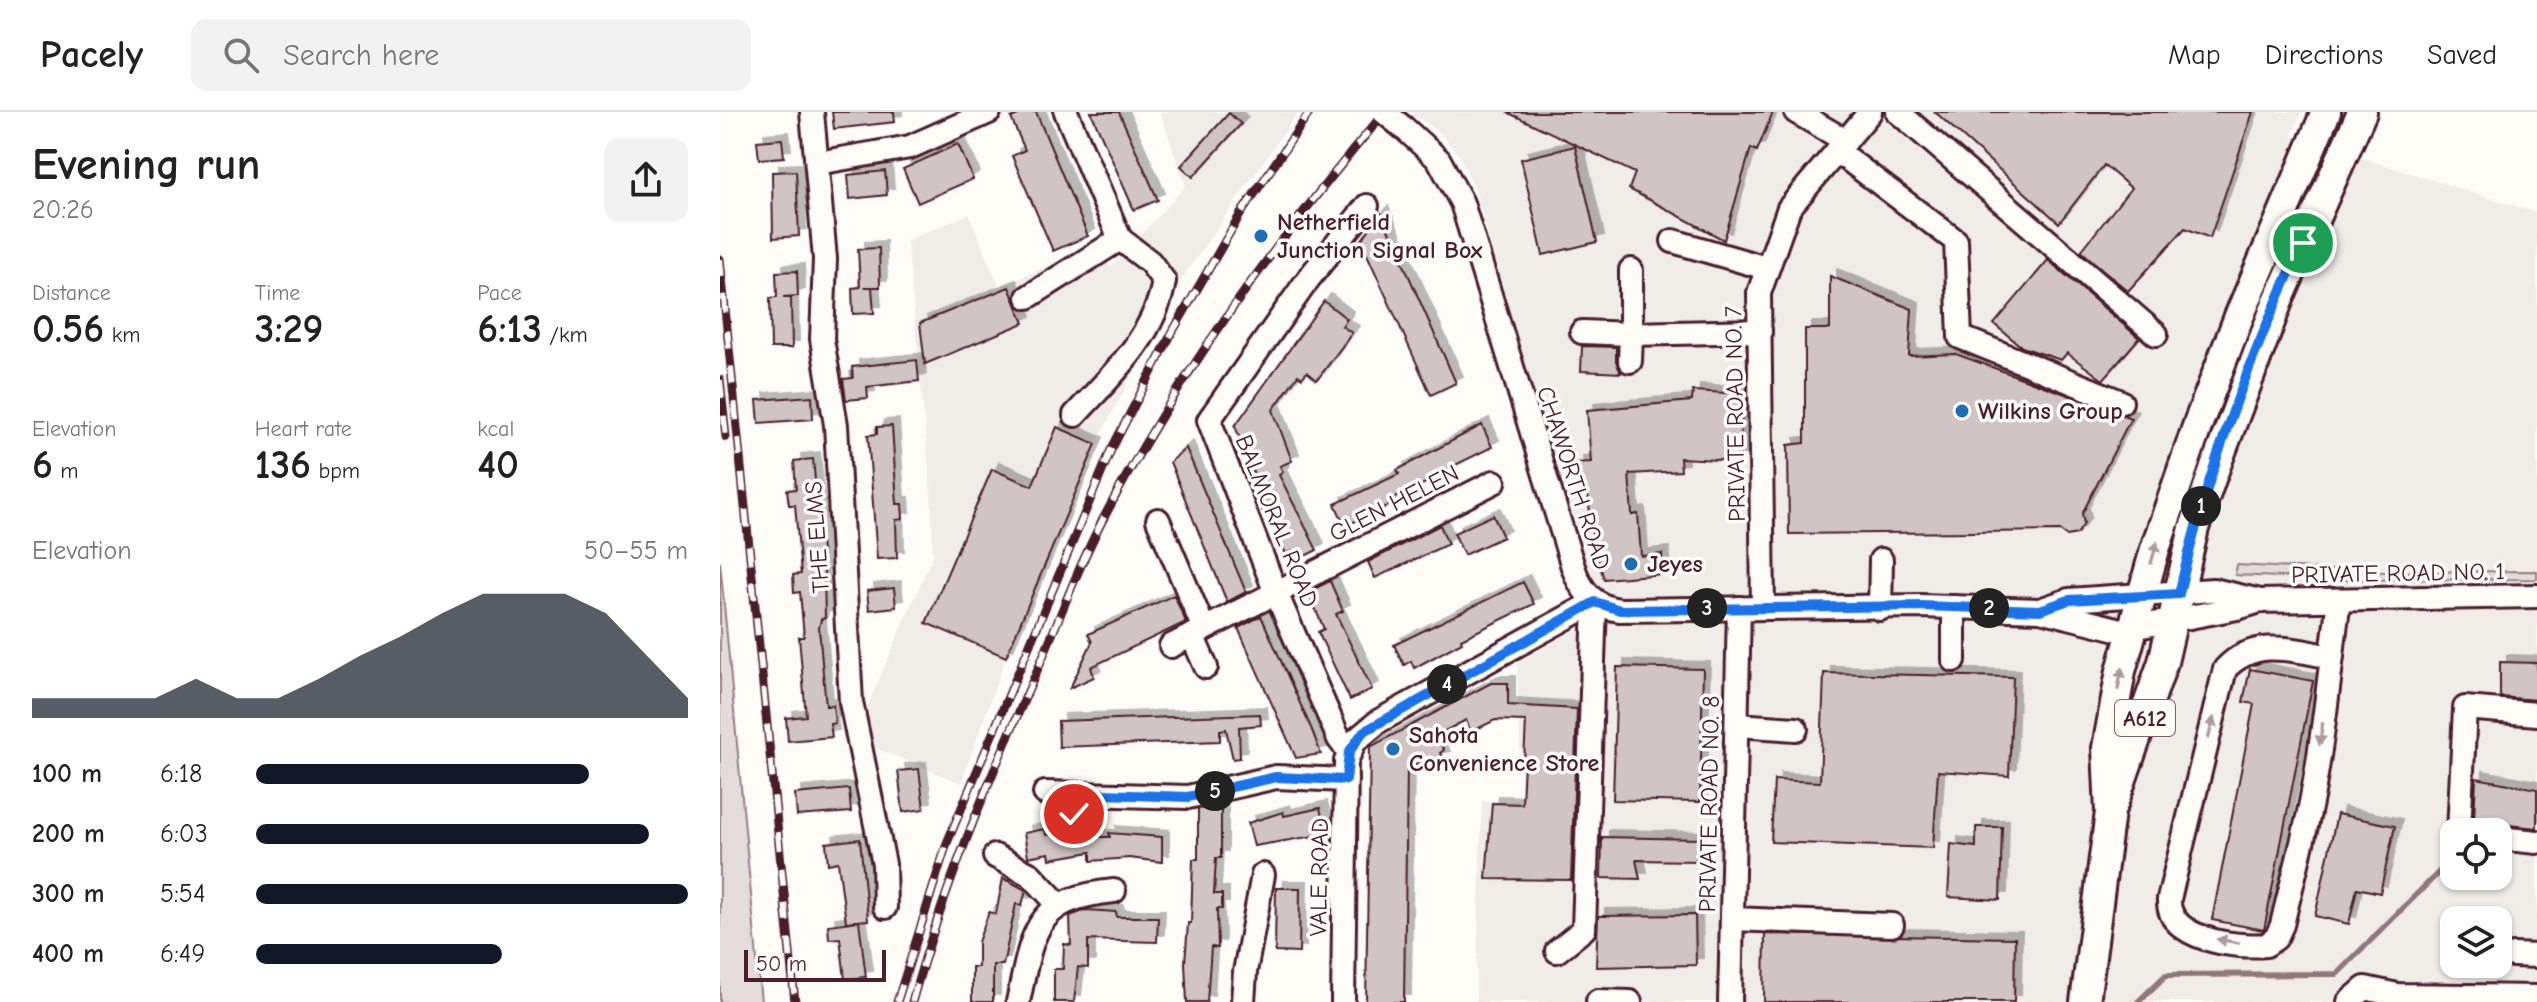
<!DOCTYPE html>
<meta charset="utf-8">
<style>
:root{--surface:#fff;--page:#f2f2f2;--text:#222;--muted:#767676;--line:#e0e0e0;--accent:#111827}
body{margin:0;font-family:"Comic Neue",sans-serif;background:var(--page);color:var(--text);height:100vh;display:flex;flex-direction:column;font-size:30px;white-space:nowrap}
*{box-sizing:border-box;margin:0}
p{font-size:26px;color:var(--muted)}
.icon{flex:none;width:44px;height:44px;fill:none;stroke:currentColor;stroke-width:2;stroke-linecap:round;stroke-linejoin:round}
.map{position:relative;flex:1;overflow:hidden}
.sheet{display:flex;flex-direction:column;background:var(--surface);width:720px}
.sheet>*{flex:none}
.controls{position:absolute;left:1720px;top:706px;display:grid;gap:16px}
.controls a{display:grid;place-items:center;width:72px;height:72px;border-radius:16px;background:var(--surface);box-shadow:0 2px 6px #0004;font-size:40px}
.scale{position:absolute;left:24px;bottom:20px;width:142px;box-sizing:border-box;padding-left:8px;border:4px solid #4a1f2b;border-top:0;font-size:22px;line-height:28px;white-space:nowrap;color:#4a1f2b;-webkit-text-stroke:6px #fdfcf7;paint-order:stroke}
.pin{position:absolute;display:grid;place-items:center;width:68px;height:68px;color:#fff;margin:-34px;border:4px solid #fff;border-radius:50%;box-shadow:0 2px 8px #0007}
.km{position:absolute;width:40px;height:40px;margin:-20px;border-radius:50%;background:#222;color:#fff;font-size:22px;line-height:40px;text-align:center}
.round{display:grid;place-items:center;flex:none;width:84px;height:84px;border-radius:16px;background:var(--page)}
.summary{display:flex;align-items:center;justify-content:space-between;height:136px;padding:0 32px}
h1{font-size:44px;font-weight:700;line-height:60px}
.metrics{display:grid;grid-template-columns:repeat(3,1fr);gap:12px;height:136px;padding:8px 32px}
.metrics div{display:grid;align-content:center}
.metrics b{font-size:40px;font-weight:700}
.metrics small{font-size:22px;font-weight:400}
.metrics p{font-size:22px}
.chart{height:224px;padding:16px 32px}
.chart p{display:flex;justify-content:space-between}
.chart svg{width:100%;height:144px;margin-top:8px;fill:var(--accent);opacity:.7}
ul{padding:0 32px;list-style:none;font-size:26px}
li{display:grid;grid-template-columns:128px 96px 1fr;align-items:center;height:60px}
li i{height:20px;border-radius:10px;background:var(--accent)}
header{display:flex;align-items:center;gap:48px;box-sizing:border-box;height:112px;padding:0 40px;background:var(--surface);border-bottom:2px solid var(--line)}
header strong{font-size:38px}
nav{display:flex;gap:44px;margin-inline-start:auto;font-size:28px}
.search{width:560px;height:72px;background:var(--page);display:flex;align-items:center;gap:20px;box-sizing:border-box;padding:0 28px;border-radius:16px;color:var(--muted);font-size:30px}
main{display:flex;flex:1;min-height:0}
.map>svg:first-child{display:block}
</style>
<header>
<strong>Pacely</strong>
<div class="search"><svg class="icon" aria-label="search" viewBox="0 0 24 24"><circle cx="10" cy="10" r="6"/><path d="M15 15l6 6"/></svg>Search here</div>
<nav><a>Map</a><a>Directions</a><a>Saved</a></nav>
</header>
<main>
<section class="sheet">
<div class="summary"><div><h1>Evening run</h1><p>20:26</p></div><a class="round"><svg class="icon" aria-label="share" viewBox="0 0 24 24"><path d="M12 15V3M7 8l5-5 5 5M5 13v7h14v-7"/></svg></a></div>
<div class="metrics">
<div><p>Distance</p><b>0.56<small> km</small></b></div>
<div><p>Time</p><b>3:29</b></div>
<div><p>Pace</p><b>6:13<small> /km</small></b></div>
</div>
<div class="metrics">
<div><p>Elevation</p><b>6<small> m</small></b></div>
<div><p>Heart rate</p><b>136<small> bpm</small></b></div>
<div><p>kcal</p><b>40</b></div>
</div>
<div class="chart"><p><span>Elevation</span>50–55 m</p>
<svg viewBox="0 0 160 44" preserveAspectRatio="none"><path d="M0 44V38L10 38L20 38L30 38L40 32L50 38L60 38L70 32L80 25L90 19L100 12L110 6L120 6L130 6L140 12L150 25L160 38V44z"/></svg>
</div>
<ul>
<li><b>100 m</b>6:18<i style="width:77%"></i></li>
<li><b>200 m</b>6:03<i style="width:91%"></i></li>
<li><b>300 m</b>5:54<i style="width:100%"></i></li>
<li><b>400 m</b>6:49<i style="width:57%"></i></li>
</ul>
</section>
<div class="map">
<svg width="1817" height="890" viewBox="0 0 1817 890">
<defs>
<filter id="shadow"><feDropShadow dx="7" dy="-7" stdDeviation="0" flood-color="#0004"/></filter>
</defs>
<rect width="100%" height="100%" fill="#fdfcf7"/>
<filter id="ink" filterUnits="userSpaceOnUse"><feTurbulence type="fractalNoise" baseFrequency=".0125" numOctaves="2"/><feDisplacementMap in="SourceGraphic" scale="16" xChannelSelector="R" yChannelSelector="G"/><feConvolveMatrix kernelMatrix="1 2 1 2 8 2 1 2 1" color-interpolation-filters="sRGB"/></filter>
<g filter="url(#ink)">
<!-- built -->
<g fill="#f0ece8" fill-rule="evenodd">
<polygon points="440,0 578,0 463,165 376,332 286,545 241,671 155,636 146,598 213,443 211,378 187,128 249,102 279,175 379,132 390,156 466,74"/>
<path d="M690,0h891l-9,24 245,77v789h-1061l6,-201h40l-5,-138 79,-44 -120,-426 -16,-37 -19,-22zM1734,720h44v44h-44zM1734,808h44v44h-44z"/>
</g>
<!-- green -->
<g fill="#e3dcda" stroke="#967e82" stroke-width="2">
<polygon points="0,449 41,890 0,890"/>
<polygon points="1517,453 1649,460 1817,459 1817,467 1631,468 1515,463"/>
</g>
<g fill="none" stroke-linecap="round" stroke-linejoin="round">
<!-- stream -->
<polyline stroke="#91777b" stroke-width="6" points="1418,890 1446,863 1617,862 1734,745"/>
</g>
<!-- building -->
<g fill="#d0c5c4" stroke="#4a1f2b" stroke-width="2" filter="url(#shadow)">
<polygon points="112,0 174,0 175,10 114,17"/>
<polygon points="305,0 316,0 368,124 333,139 292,44 305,38 291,6"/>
<polygon points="371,0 399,0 438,88 414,98"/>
<polygon points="787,0 1053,0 1037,39 1031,36 1004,128 909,77 915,61"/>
<polygon points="1215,0 1533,0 1490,126 1465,116 1408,179 1361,139 1411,76 1384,53 1339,111"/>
<polygon points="509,1 521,12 473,65 461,54"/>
<polygon points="62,27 64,45 39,47 37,29"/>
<polygon points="238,32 253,67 198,91 183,57"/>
<polygon points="855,34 877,130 823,143 801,47"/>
<polygon points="76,59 79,124 53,126 52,60"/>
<polygon points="165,59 167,83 130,87 128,63"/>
<polygon points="661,101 736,271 711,283 641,129"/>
<polygon points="159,136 160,175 144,175 152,175 154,201 133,202 132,176 140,175 138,137"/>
<polygon points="1328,148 1419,226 1383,268 1347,241 1341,248 1302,235 1274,212"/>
<polygon points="77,159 78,184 63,185 71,185 72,236 51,236 50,186 57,185 56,160"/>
<polygon points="1110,164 1192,197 1189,244 1236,242 1411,306 1362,402 1364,412 1357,422 1347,424 1340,419 1069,422 1068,333 1085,331 1085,217 1110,217"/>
<polygon points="289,175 304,211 205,252 200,211"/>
<polygon points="604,189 627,207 622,214 632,221 597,268 587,260 582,266 578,263 553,298 572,349 560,354 563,360 559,363 597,438 577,448 573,439 566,442 560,429 564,427 552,401 545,404 539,391 544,388 515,314"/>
<polygon points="862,234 896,235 896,249 901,261 861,259"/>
<polygon points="197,248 199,269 147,275 148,286 126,288 123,267 133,266 132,255"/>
<polygon points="973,279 1023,282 1019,349 960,346 961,359 909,362 912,403 918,402 921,444 942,442 943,462 884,467 873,431 868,382 863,383 863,372 858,372 856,351 871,350 867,298 972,289"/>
<polygon points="92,284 93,307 39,311 37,288"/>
<polygon points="762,313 772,335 715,363 716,366 673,387 675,391 625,414 615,392 679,362 677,358"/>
<polygon points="172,314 177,392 182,392 183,407 176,408 177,446 157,447 148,323 157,322 157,315"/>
<polygon points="337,315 376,332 286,545 206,511 272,357 312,374"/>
<polygon points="466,336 526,480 507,490 450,350"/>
<polygon points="93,347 104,460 105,506 101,507 99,516 102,550 106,594 113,593 115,611 110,612 112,625 68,629 66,606 86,604 79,525 84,525 80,480 74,481 73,463 81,462 75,393 69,393 67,378 76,377 74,349"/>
<polygon points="773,403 783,425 744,443 734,421"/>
<polygon points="720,413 728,432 655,466 648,450"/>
<polygon points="610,469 623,499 616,502 652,577 630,588 598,520 604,517 588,480"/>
<polygon points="803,470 814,492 741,527 742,530 694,556 691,549 684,553 674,533"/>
<polygon points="174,476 176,495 149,498 147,479"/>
<polygon points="454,483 466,510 371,555 374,565 350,576 372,530 368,522"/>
<polygon points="541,504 591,616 601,642 576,646 518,516"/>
<polygon points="1780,550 1817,551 1817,588 1780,585"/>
<polygon points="897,555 983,557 980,690 893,688"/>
<polygon points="1530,557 1593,569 1544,818 1492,808 1534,592 1523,590"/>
<polygon points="1104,561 1293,565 1289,664 1218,659 1213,736 1051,730 1054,668 1100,670"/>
<polygon points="771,571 788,571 788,593 857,597 851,768 766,767 772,691 802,692 806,609 775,608 751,620 746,608 717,623 724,638 720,641 723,646 687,654 684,890 646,890 650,635"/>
<polygon points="540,602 541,613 519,615 520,646 513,647 506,617 500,618 500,629 339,635 338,609"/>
<polygon points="199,657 204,697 183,700 178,659"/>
<polygon points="1756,666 1817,677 1817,716 1779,712 1762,719 1764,708 1754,707"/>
<polygon points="129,677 131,700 77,704 75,682"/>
<polygon points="501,694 501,746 496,746 494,782 502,782 502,797 497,797 498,836 491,835 487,890 467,890 465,851 468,811 471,811 473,747 478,747 478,697"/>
<polygon points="600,696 606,722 534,734 528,711 563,700 564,704"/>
<polygon points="1617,702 1675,714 1660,781 1637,776 1629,812 1595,804"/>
<polygon points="1256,715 1282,715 1280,788 1228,785 1231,732 1256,735"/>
<polygon points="325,717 326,723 350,719 350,725 390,725 389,721 442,725 442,750 409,746 371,749 371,740 330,747 329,741 308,745 304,721"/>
<polygon points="882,725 980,727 976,749 916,748 920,767 881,766"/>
<polygon points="140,727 148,808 126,810 118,750 108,752 106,731"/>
<polygon points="283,766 306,778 302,793 296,792 283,853 273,853 273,890 252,890 252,855 258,855 258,830 269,800 276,802"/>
<polygon points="556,776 580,776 579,841 555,840"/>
<polygon points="366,798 396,800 397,805 438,805 437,830 368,828 368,856 358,855 354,890 334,890 334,857 343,857 344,832 351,833 350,804"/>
<polygon points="975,803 976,853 876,855 878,804"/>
<polygon points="139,809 146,865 125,867 120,826 109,827 108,813"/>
<polygon points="1045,822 1295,826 1294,890 1044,890"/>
</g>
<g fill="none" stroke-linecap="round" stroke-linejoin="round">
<defs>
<g id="minor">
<polyline points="92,0 105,147 102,227 116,313 131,590 164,752 165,795"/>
<polyline points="346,0 400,127"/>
<polyline points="1076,0 1126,29"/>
<polyline points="1178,0 1436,222"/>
<path d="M685,17l34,31 23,43 111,364c8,24 21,40 47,43l301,-4 119,4 81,20 116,-22 23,-7"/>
<polyline points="1117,39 1236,129 1240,225 1401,290"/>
<polyline points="97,51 190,35 269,0"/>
<polyline points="953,129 1046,156"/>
<polyline points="911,158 911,222 1040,219"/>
<polyline points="308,185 400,127"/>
<polyline points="862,220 911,222 910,249"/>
<path d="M355,303c36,-39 80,-79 89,-134l-14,-19 -30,-23"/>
<polyline points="438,408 484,517"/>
<polyline points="1043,495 1039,181 1069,96 1150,0"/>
<polyline points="1234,495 1234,548"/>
<polyline points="1160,497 1161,448"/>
<polyline points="1320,498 1349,488 1493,478 1540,489 1817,484"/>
<polyline points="472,523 486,555"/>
<polyline points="451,534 774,370"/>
<path d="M1612,545c-39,-7 -77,-20 -107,12l-56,230c-3,40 66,49 97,46l10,-7 6,-13c10,-44 23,-88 31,-133 12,-63 17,-128 26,-192"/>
<polyline points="1017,613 1076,617"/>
<polyline points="629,640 619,627 556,481 489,308 589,166 647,94"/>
<polyline points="325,681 468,685 556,665 626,668"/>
<polyline points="1739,720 1745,596 1817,602"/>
<polyline points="1778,726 1817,730"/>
<polyline points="275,744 311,763 338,792"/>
<polyline points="1012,807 1172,813"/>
<polyline points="837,839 864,817 875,490"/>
<polyline points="1793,843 1817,844"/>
<polyline points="878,889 910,890"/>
<path d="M298,890c15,-70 15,-103 96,-111"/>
<polyline points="523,890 525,860 543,763"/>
<polyline points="623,890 626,649 635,629 659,609 875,490"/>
<polyline points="1010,890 1019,496"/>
<polyline points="1629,890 1645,876 1677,883 1817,885"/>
</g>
<g id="major">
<polyline points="1393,692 1443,550 1474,416 1493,361 1558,189 1642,0"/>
<polyline points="1365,890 1390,700 1387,636 1401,559 1435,437 1479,309 1518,207 1606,0"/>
</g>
</defs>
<!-- minor casing -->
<use href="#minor" stroke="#4a1f2b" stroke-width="28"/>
<!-- major casing -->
<use href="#major" stroke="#4a1f2b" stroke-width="34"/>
<!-- minor -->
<use href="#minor" stroke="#fdfcf7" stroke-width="22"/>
<!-- major -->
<use href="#major" stroke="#fdfcf7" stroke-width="28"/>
<defs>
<g id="rail">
<polyline points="0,147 75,890"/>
<polyline points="0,268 6,325"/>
<polyline points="177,890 227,731 391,338 453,219 520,103 590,0"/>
<path d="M192,890c31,-111 74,-216 121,-322 25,-57 46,-117 76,-172 75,-141 172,-274 276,-396"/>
</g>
</defs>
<!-- rail casing -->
<use href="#rail" stroke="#4a1f2b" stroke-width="9"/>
<!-- rail -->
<use href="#rail" stroke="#fdfcf7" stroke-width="6" stroke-dasharray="18" stroke-linecap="butt"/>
<defs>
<polyline id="minor-bridge" points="664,0 685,17"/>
</defs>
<!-- minor-bridge casing -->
<use href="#minor-bridge" stroke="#4a1f2b" stroke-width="28" stroke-linecap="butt"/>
<!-- minor-bridge -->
<use href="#minor-bridge" stroke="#fdfcf7" stroke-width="22"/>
</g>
<!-- one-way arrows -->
<defs><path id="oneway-solid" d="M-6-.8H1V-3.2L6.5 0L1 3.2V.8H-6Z" transform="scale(2)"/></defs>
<g fill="#ac999b">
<use href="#oneway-solid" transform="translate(1434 441) rotate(-74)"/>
<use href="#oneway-solid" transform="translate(1400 567) rotate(-79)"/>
<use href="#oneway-solid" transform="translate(1491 616) rotate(-76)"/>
<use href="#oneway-solid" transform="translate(1601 622) rotate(98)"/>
<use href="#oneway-solid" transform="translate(1508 829) rotate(-170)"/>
</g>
</g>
<g fill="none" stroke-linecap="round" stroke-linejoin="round" filter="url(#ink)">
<defs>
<path id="route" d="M354,702v-21l114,4 88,-20 70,3 3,-28 14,-20 232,-130 25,8 301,-4 119,4 29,-10 110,-6c27,-120 72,-240 124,-351"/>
</defs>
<!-- route casing -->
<use href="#route" stroke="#fff" stroke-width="16"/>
<!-- route -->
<use href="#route" stroke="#1a73e8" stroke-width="10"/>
</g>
<!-- markers -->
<g fill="#1f6fb2" stroke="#fdfcf7" stroke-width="3">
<circle cx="541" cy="124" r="8"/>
<circle cx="1242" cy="299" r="8"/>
<circle cx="911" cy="452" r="8"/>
<circle cx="673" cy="637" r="8"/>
</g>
<g text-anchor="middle" stroke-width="7" stroke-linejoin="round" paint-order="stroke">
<!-- shield labels -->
<rect fill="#fdfcf7" stroke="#806168" stroke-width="2" x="1395" y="588" width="60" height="36" rx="6"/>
<g font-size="22" font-weight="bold" fill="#4a1f2b">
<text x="1425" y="614">A612</text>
</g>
<!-- poi labels -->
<g font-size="24" font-weight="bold" fill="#4a1f2b" stroke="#fdfcf7" text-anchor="start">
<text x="557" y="118">Netherfield<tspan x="557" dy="28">Junction Signal Box</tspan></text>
<text x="1258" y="307">Wilkins Group</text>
<text x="927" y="460">Jeyes</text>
<text x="689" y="631">Sahota<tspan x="689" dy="28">Convenience Store</tspan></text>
</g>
<!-- street labels -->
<g font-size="24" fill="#4a1f2b" stroke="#fdfcf7">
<text transform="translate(1015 302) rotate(-91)" y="8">PRIVATE ROAD NO. 7</text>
<text transform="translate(854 366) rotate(72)" y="8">CHAWORTH ROAD</text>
<text transform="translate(674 391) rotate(-27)" y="8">GLEN HELEN</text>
<text transform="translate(557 409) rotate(68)" y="8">BALMORAL ROAD</text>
<text transform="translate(97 425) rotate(-94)" y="8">THE ELMS</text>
<text transform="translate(1678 461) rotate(-1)" y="8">PRIVATE ROAD NO. 1</text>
<text transform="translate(989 692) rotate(-89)" y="8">PRIVATE ROAD NO. 8</text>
<text transform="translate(599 765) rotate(-89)" y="8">VALE ROAD</text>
</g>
</g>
</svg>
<div class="controls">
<a><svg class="icon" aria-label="locate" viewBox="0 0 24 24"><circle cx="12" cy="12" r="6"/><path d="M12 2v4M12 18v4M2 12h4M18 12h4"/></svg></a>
<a><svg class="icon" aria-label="layers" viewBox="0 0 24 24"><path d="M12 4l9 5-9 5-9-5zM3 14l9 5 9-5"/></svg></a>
</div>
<div class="scale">50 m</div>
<div class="pin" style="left:1583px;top:131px;background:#1e9e55"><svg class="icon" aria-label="arrive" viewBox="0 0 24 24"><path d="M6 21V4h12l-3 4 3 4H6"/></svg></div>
<div class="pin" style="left:354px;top:702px;background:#d93025"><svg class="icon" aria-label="check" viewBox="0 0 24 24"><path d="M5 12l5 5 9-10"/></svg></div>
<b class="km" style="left:1481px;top:394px">1</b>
<b class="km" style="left:1269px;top:496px">2</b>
<b class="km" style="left:987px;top:496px">3</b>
<b class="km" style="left:727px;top:572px">4</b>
<b class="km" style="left:495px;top:679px">5</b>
</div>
</main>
